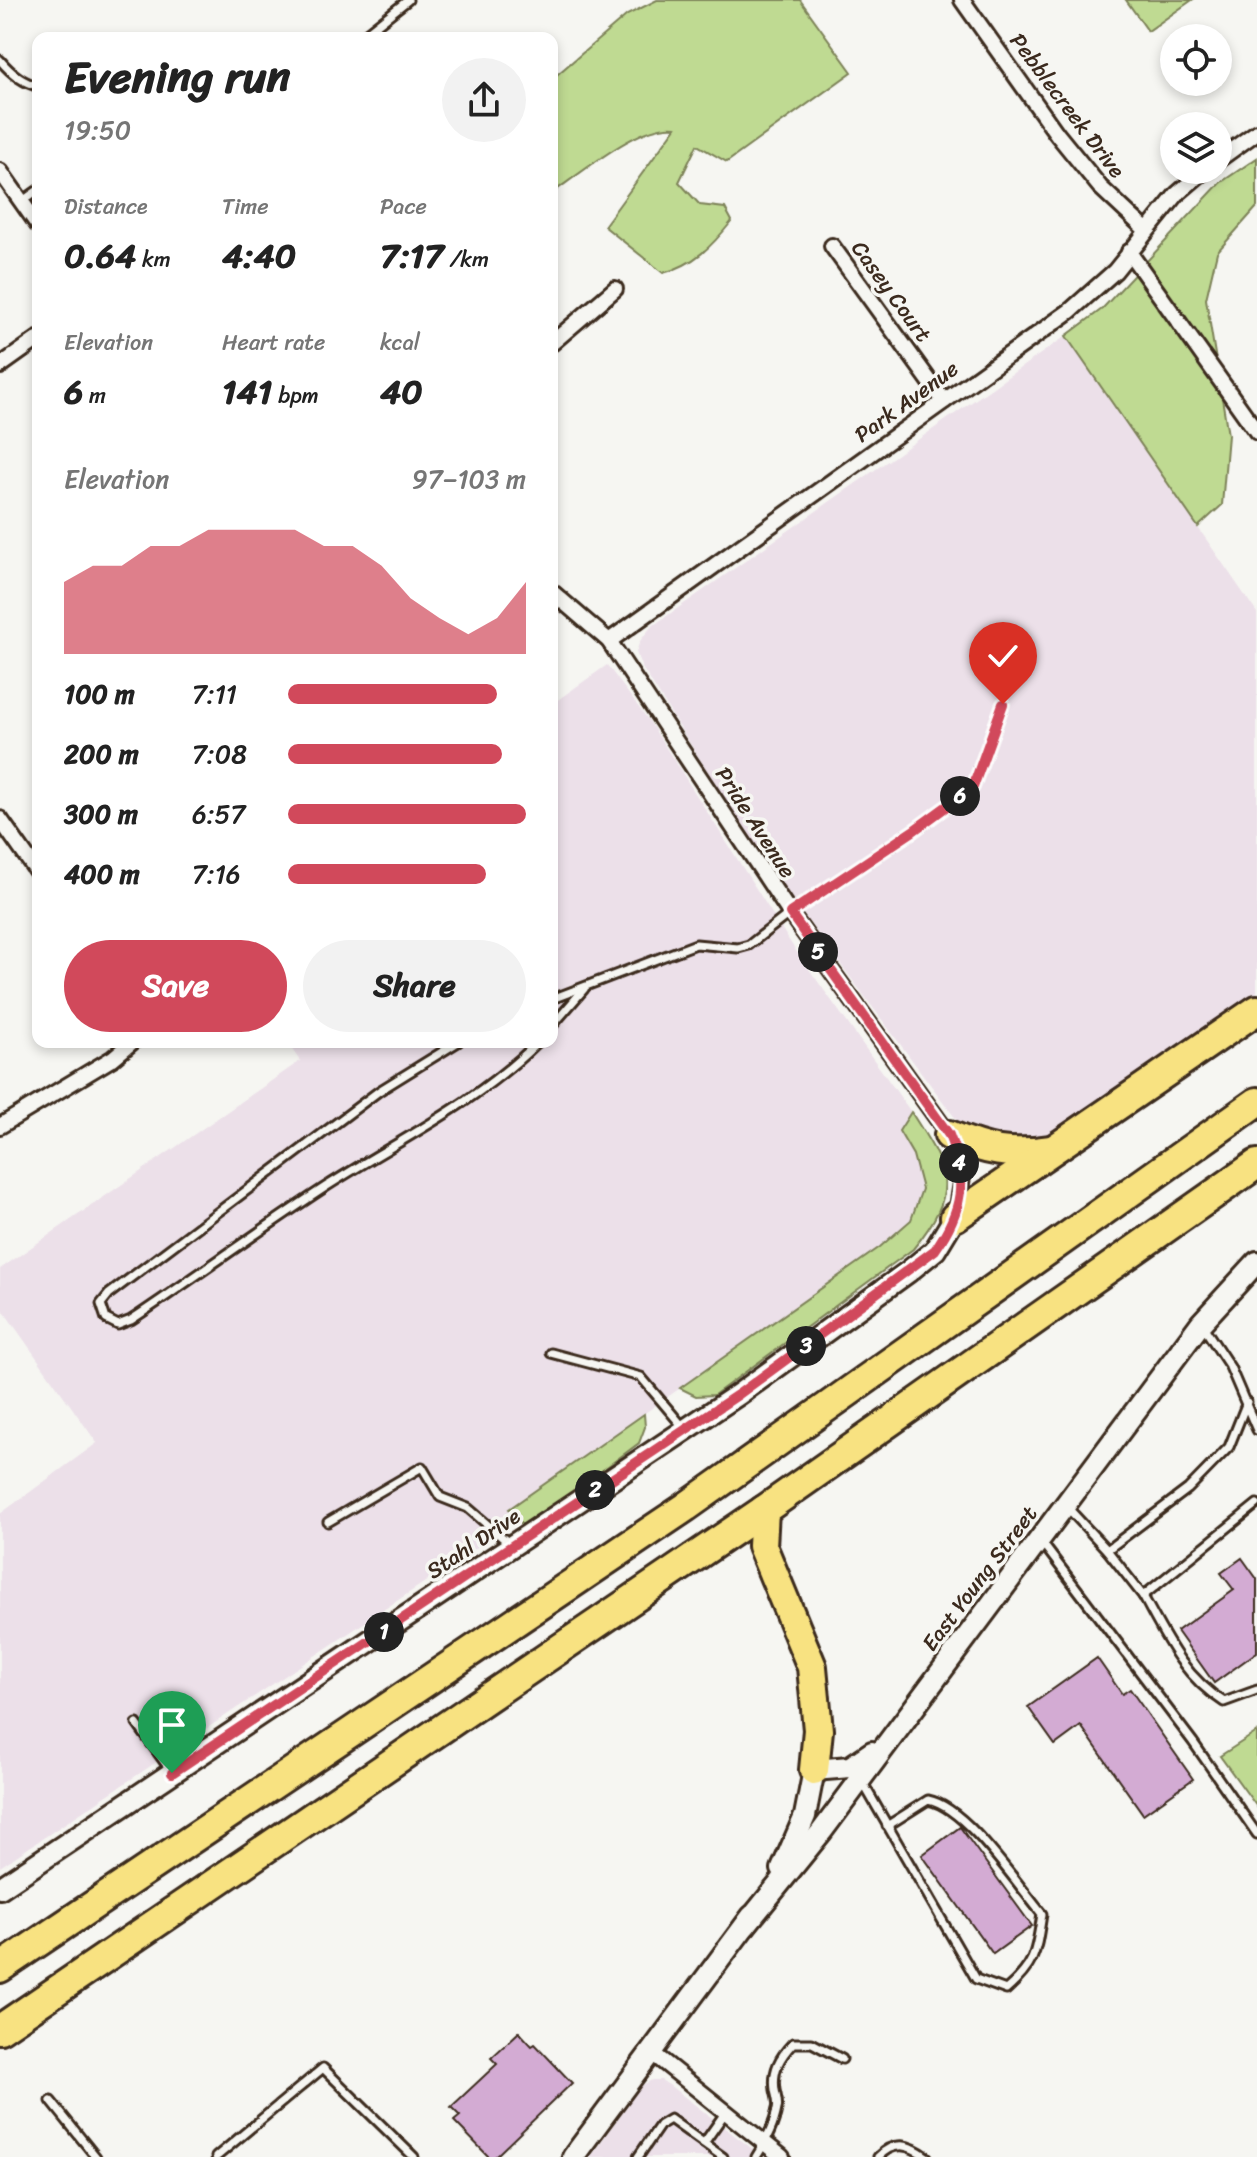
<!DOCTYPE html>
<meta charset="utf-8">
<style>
:root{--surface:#fff;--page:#f2f2f2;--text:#222;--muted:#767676;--accent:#d1495b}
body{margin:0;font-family:Sriracha,sans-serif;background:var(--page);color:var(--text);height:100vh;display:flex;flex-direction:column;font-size:30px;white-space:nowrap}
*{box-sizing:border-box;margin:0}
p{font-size:26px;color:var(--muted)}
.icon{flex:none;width:44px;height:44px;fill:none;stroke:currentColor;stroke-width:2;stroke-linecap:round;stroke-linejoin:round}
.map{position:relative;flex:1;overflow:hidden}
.panel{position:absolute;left:32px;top:32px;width:526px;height:1016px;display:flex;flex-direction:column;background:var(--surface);border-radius:16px;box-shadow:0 4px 12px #0003}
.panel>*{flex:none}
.buttons{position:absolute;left:1160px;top:24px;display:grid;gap:16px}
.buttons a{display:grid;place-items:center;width:72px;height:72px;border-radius:50%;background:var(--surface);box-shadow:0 4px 12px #0003;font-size:40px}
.pin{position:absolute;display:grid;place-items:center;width:68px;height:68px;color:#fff;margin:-82px -34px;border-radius:50% 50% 50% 0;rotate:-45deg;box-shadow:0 0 8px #0007}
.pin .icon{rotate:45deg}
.km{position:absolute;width:40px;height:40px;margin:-20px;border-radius:50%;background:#222;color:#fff;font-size:22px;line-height:40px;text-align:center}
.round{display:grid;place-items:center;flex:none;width:84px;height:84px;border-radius:42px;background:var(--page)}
.overview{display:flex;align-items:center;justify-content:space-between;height:136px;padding:0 32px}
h1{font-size:44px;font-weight:700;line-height:60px}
.figures{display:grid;grid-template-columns:repeat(3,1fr);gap:12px;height:136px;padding:8px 32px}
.figures div{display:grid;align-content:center}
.figures b{font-size:34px;font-weight:700}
.figures small{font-size:22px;font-weight:400}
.figures p{font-size:22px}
.chart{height:224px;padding:16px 32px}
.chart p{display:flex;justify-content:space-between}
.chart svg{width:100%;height:144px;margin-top:8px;fill:var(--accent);opacity:.7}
.primary-button{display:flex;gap:16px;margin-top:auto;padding:16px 32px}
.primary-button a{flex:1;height:92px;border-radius:48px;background:var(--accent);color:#fff;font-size:32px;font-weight:700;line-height:92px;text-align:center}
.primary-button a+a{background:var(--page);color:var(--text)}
ul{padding:0 32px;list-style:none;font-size:26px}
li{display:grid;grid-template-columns:128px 96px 1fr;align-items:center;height:60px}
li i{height:20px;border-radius:10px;background:var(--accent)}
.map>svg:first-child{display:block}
</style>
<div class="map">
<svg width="1257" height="2157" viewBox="0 0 1257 2157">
<rect width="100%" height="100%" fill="#f6f6f2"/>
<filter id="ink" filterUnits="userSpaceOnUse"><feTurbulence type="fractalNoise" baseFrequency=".0125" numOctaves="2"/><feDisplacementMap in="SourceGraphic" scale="16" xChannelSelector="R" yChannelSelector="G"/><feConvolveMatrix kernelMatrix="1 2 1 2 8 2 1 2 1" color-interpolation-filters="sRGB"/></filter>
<g filter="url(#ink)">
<!-- built -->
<g fill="#ece0e9">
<polygon points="1066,336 1257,613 1257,992 1045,1138 1017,1147 964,1128 953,1115 768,867 641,666 636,652 640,641 651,627"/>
<polygon points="607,665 649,721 794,948 911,1112 899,1131 913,1155 922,1189 911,1220 880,1247 509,1509 516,1521 0,1867 0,1514 97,1443 0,1306 0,1269 300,1061 287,1042 552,1042 552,704"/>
<polygon points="652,2080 661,2080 669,2085 763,2157 590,2157 642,2085"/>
</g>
<!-- green -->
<g fill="#bfda92" stroke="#7d8258" stroke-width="2">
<path d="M657,0h143l52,72 -125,90 -30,-17 -18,37 21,23 25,3 7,13c-20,25 -38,44 -69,52l-59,-47 72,-99c-36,-5 -94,46 -124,66v-114l75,-64z"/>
<polygon points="1126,0 1192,0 1148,31"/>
<polygon points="1257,158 1257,207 1217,252 1206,299 1228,435 1222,505 1198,527 1066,336 1102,309 1220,183"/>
<path d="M911,1112c38,59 50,78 2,137l-199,146 -18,1 -16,-8 200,-141 31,-27 11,-31 -9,-34 -14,-24z"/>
<polygon points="644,1414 645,1427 639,1443 525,1528 509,1509"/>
<polygon points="1257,1732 1257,1807 1220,1756"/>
</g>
<!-- building -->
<g fill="#d3abd3" stroke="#3b2a1e" stroke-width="2">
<polygon points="1242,1558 1257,1579 1257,1652 1214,1683 1177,1631 1234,1590 1221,1573"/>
<polygon points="1097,1658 1122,1694 1130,1689 1193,1779 1143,1814 1081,1726 1055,1745 1028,1707"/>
<polygon points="960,1827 1032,1926 993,1954 922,1855"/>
<polygon points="519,2032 532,2046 535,2044 572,2083 495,2157 489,2157 454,2121 460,2116 451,2107 497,2064 491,2058"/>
</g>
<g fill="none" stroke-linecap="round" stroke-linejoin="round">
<defs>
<g id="lane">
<polyline points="360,38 408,0"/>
<path d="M0,60c10,12 22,23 38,26"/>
<polyline points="21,202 38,190"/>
<polyline points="552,999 696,944 738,948 749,945 790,913 913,831 973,787 1003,704"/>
<polyline points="552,1026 584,989"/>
<path d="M458,1042l-79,49 -270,203 -8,10 5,15 12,6 13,-5c66,-44 130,-91 196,-134 72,-46 150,-83 211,-144"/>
<polyline points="1203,1326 1230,1367 1257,1430"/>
<polyline points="551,1353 641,1377 684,1428"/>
<polyline points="1066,1506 1107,1550 1143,1596 1257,1504"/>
<polyline points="328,1522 422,1467 440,1497 468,1508 510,1544"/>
<polyline points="1040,1540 1193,1742 1257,1834"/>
<polyline points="1107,1550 1188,1489 1229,1447 1247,1402"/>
<path d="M1143,1596c23,42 40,80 81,106l33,-12"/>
<polyline points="137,1724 171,1771"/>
<path d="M863,1783l113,196 30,11c30,-26 30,-38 36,-76 -26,-31 -76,-107 -114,-114l-41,26"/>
<polyline points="51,2101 96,2157"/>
<polyline points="704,2143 725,2113"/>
<polyline points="216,2157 323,2068 414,2157"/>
<polyline points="638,2157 660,2125 670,2119 723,2157"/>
<path d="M756,2157c9,-14 18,-31 21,-48 2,-6 -1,-13 -2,-19 -3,-20 5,-33 18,-47h19l30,16"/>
<path d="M878,2157c16,-17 31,-13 49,0"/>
</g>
<g id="street">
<polyline points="962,0 1057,134 1100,187 1146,230"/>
<polyline points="1218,160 1257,132"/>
<polyline points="0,171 38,225"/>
<polyline points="832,246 944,401"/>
<polyline points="1129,252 1257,432"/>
<polyline points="552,343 615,289"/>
<polyline points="0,366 38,339"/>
<polyline points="552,592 609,641 790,913 949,1135 962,1177 956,1213"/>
<polyline points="609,641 1070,311 1115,271 1177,194 1205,170"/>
<polyline points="0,819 38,873"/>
<polyline points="0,1126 113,1058 132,1042"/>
<polyline points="651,2052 782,2157"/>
</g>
<g id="secondary">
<polyline points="782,1869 805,1816 814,1770 850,1767 872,1752"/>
<polyline points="0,1888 739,1394 908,1272 935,1250 955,1217"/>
<polyline points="745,1926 822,1831 1201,1323 1257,1262"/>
<polyline points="573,2157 752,1916"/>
</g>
<g id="highway">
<path d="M949,1135c38,16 60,21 101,15"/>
<polyline points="955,1217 1257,1010"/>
<polyline points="764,1510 762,1546 812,1667 818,1730 814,1770"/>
<polyline points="0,1968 686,1507 1257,1102"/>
<polyline points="0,2029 764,1510 1257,1164"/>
</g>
</defs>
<!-- lane casing -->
<use href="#lane" stroke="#3b2a1e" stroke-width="13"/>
<!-- street casing -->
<use href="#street" stroke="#3b2a1e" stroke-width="20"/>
<!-- secondary casing -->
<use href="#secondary" stroke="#3b2a1e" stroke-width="26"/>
<!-- highway casing -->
<use href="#highway" stroke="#3b2a1e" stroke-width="34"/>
<!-- lane -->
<use href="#lane" stroke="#f6f6f2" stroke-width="7"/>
<!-- street -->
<use href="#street" stroke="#f6f6f2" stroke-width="14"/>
<!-- secondary -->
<use href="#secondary" stroke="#f6f6f2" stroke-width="20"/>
<!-- highway -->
<use href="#highway" stroke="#f8e281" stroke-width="28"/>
</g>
</g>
<g fill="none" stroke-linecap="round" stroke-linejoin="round" filter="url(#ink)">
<defs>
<path id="route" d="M172,1773l567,-379 196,-144c28,-40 33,-70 14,-115l-159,-222 123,-82 60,-44 30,-83"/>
</defs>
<!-- route casing -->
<use href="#route" stroke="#fff" stroke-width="16"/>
<!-- route -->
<use href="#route" stroke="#d1495b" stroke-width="10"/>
</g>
<g text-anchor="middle" stroke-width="7" stroke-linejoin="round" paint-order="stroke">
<!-- street labels -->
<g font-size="22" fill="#3b2a1e" stroke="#f6f6f2">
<text transform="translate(1068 105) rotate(53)" y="8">Pebblecreek Drive</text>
<text transform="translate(892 291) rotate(54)" y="8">Casey Court</text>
<text transform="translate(906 401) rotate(-36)" y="8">Park Avenue</text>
<text transform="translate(756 822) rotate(57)" y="8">Pride Avenue</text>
<text transform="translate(473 1543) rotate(-34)" y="8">Stahl Drive</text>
<text transform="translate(979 1578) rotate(-53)" y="8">East Young Street</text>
</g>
</g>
</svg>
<div class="buttons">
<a><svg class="icon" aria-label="locate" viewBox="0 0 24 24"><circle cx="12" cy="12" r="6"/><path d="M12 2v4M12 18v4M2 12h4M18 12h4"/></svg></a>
<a><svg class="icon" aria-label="layers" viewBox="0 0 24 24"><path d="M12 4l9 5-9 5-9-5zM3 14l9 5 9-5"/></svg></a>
</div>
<div class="pin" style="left:172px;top:1773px;background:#1e9e55"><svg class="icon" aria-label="arrive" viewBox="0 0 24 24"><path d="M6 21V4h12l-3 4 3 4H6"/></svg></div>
<div class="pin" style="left:1003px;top:704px;background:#d93025"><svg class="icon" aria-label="check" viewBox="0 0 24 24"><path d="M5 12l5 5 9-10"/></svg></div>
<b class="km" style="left:384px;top:1632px">1</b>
<b class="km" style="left:595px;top:1490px">2</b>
<b class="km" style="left:806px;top:1346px">3</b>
<b class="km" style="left:959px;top:1163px">4</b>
<b class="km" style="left:818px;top:952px">5</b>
<b class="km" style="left:960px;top:796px">6</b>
<section class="panel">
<div class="overview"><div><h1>Evening run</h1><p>19:50</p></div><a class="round"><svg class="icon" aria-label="share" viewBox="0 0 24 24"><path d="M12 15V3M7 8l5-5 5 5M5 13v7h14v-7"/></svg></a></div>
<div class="figures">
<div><p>Distance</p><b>0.64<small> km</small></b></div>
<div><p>Time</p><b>4:40</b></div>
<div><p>Pace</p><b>7:17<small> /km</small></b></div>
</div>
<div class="figures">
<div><p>Elevation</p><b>6<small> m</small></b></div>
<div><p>Heart rate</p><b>141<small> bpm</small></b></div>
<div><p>kcal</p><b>40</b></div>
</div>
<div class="chart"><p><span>Elevation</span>97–103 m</p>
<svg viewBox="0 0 160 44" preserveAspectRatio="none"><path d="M0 44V22L10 17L20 17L30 11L40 11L50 6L60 6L70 6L80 6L90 11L100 11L110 17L120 27L130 33L140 38L150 33L160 22V44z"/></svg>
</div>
<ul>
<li><b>100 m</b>7:11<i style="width:88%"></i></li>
<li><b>200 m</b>7:08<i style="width:90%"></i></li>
<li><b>300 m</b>6:57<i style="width:100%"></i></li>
<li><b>400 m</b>7:16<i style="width:83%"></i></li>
</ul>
<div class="primary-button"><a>Save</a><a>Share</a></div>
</section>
</div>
